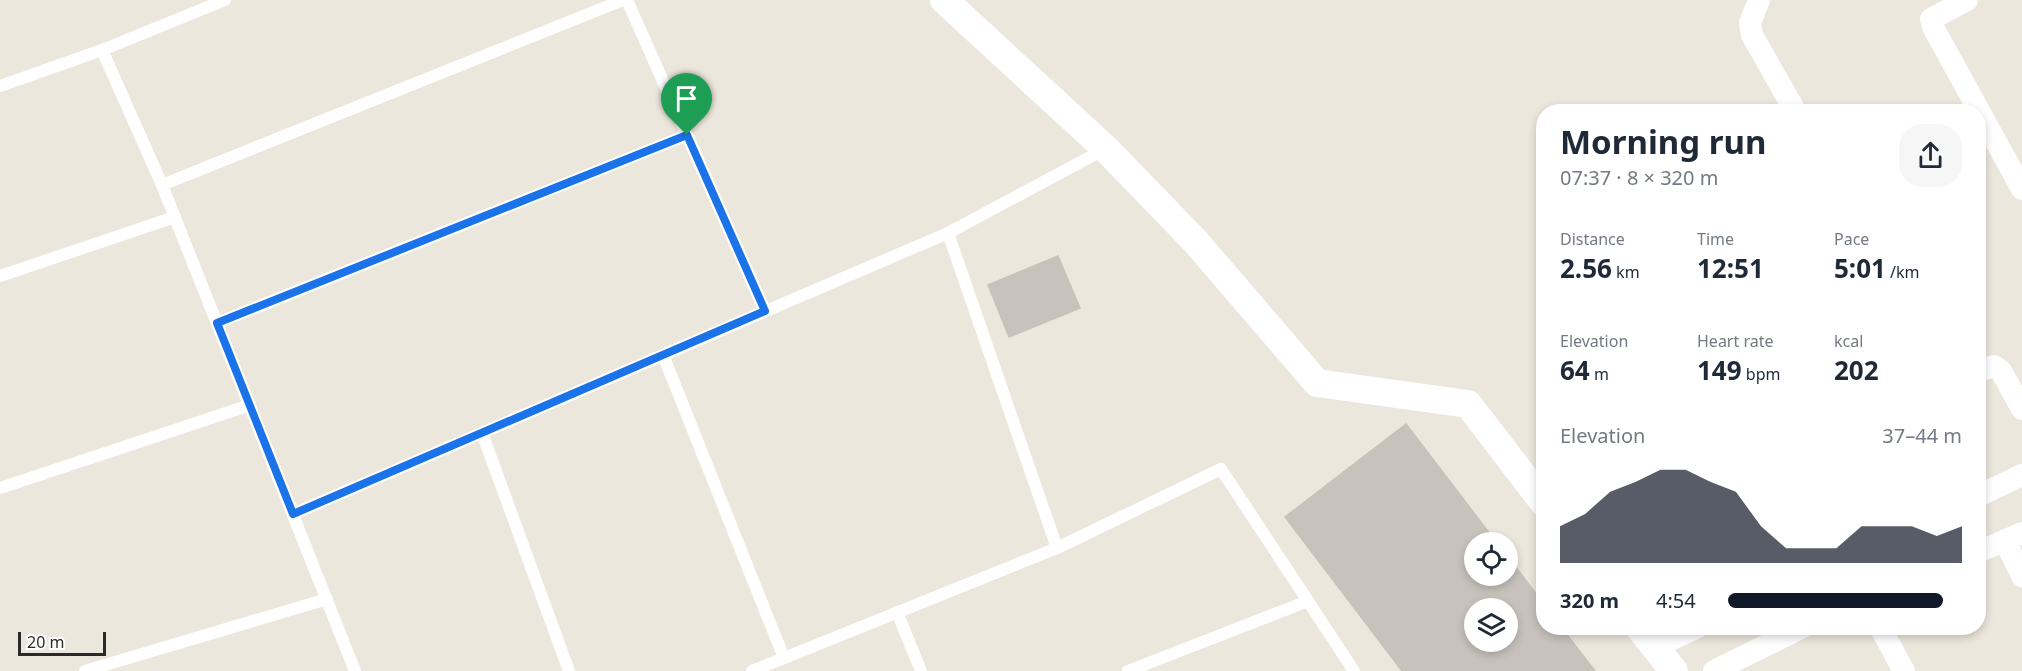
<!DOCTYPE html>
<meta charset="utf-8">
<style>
:root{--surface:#fff;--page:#f6f6f7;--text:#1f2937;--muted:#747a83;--accent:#111827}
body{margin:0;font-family:"Noto Sans",sans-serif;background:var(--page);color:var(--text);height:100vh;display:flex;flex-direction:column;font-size:22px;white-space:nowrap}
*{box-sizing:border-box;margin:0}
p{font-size:20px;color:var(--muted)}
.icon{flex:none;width:33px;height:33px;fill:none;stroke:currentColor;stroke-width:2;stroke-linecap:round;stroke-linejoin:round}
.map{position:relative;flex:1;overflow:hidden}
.panel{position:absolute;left:1536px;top:104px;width:450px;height:531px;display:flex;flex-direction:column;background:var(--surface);border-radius:24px;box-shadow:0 3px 9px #0003}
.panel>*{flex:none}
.buttons{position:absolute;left:1464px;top:532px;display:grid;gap:12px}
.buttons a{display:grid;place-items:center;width:54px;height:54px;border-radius:50%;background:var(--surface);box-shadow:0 3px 9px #0003;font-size:30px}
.scale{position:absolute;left:18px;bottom:15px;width:88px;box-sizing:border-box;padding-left:6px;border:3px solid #2a2a2a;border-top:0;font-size:16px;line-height:21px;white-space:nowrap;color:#2a2a2a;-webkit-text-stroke:4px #fff;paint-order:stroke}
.pin{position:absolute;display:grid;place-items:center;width:51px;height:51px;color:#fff;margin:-62px -26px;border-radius:50% 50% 50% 0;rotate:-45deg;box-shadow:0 0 6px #0007}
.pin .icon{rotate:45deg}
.round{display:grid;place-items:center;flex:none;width:63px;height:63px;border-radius:24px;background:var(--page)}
.summary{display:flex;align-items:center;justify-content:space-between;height:102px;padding:0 24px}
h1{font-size:33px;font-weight:700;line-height:45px}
.figures{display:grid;grid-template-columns:repeat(3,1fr);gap:9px;height:102px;padding:6px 24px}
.figures div{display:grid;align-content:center}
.figures b{font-size:26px;font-weight:700}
.figures small{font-size:16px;font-weight:400}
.figures p{font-size:16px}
.chart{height:168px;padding:12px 24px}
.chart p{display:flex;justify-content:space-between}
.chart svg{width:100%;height:108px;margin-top:6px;fill:var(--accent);opacity:.7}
ul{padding:0 24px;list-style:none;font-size:20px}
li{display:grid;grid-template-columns:96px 72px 1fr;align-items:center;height:45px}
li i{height:15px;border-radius:8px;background:var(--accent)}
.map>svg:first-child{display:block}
</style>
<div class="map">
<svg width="2022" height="671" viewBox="0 0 2022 671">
<rect width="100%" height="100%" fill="#ece7dc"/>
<!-- building -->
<g fill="#c7c3bc" stroke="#c7c3b6" stroke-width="1.5" fill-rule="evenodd">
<polygon points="1058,256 1080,308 1009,337 988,285"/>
<path d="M1406,424l91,119h-23v33h34v-19l36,47v23h17l34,44h-193l-117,-154zM1474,609h34v33h-34z"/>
</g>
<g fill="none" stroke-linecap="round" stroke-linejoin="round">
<!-- service -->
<g stroke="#fff" stroke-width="12">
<polyline points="627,0 765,311"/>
<polyline points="102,50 162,185 355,671"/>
<polyline points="0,86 102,50 225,0"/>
<polyline points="162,185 623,0"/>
<polyline points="0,276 175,217"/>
<polyline points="217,323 687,135"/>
<polyline points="663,355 784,658"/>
<polyline points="482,433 569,671"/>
<polyline points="0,488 250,405"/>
<polyline points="293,514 948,233"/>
<polyline points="1057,548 1221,469 1354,671"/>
<polyline points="897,612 921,671"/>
<polyline points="85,671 327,599"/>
<polyline points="752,671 1057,548 948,233 1105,149"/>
<polyline points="1128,671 1308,601"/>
</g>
<!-- minor -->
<g stroke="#fff" stroke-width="22">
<polyline points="1759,0 1750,23 1752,35 1795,111"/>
<polyline points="1967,0 1931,19 1933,27 2022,189"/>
<polyline points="1978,371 1994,366 2001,371 2022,409"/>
<polyline points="1978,496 2022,475"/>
<polyline points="2005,541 2022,576"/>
<polyline points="1978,552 2022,533"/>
<polyline points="1880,627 1904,671"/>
<polyline points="1655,647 1698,627"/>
<polyline points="1714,671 1803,627"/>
</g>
<!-- tertiary -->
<g stroke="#fff" stroke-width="28">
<polyline points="944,0 1106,149 1196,242 1317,383 1468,404 1544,503"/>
<polyline points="1639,627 1674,671"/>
</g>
</g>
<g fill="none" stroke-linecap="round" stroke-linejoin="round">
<defs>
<polygon id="route" points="687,135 765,311 293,514 217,323"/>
</defs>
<!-- route casing -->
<use href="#route" stroke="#fff" stroke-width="12"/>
<!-- route -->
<use href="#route" stroke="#1a73e8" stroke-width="8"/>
</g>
</svg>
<div class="buttons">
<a><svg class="icon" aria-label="locate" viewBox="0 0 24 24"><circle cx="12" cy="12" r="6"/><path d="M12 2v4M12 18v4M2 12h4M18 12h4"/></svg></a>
<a><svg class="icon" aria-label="layers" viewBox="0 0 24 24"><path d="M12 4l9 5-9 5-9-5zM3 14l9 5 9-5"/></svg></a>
</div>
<div class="scale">20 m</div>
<div class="pin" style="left:687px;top:135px;background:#1e9e55"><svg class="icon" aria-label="arrive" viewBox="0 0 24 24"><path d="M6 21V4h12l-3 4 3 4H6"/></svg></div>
<section class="panel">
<div class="summary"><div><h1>Morning run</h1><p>07:37 · 8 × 320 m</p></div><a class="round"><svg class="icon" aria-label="share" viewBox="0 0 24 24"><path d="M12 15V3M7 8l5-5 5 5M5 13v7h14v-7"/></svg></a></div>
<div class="figures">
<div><p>Distance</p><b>2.56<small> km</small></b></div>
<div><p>Time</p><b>12:51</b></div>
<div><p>Pace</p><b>5:01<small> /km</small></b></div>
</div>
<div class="figures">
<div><p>Elevation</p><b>64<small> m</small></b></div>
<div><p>Heart rate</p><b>149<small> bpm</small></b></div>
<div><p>kcal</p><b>202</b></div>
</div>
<div class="chart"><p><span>Elevation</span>37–44 m</p>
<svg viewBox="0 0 160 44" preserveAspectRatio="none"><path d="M0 44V29L10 24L20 15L30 11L40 6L50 6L60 11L70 15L80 29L90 38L100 38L110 38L120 29L130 29L140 29L150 33L160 29V44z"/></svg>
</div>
<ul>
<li><b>320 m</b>4:54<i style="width:92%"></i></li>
</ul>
</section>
</div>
